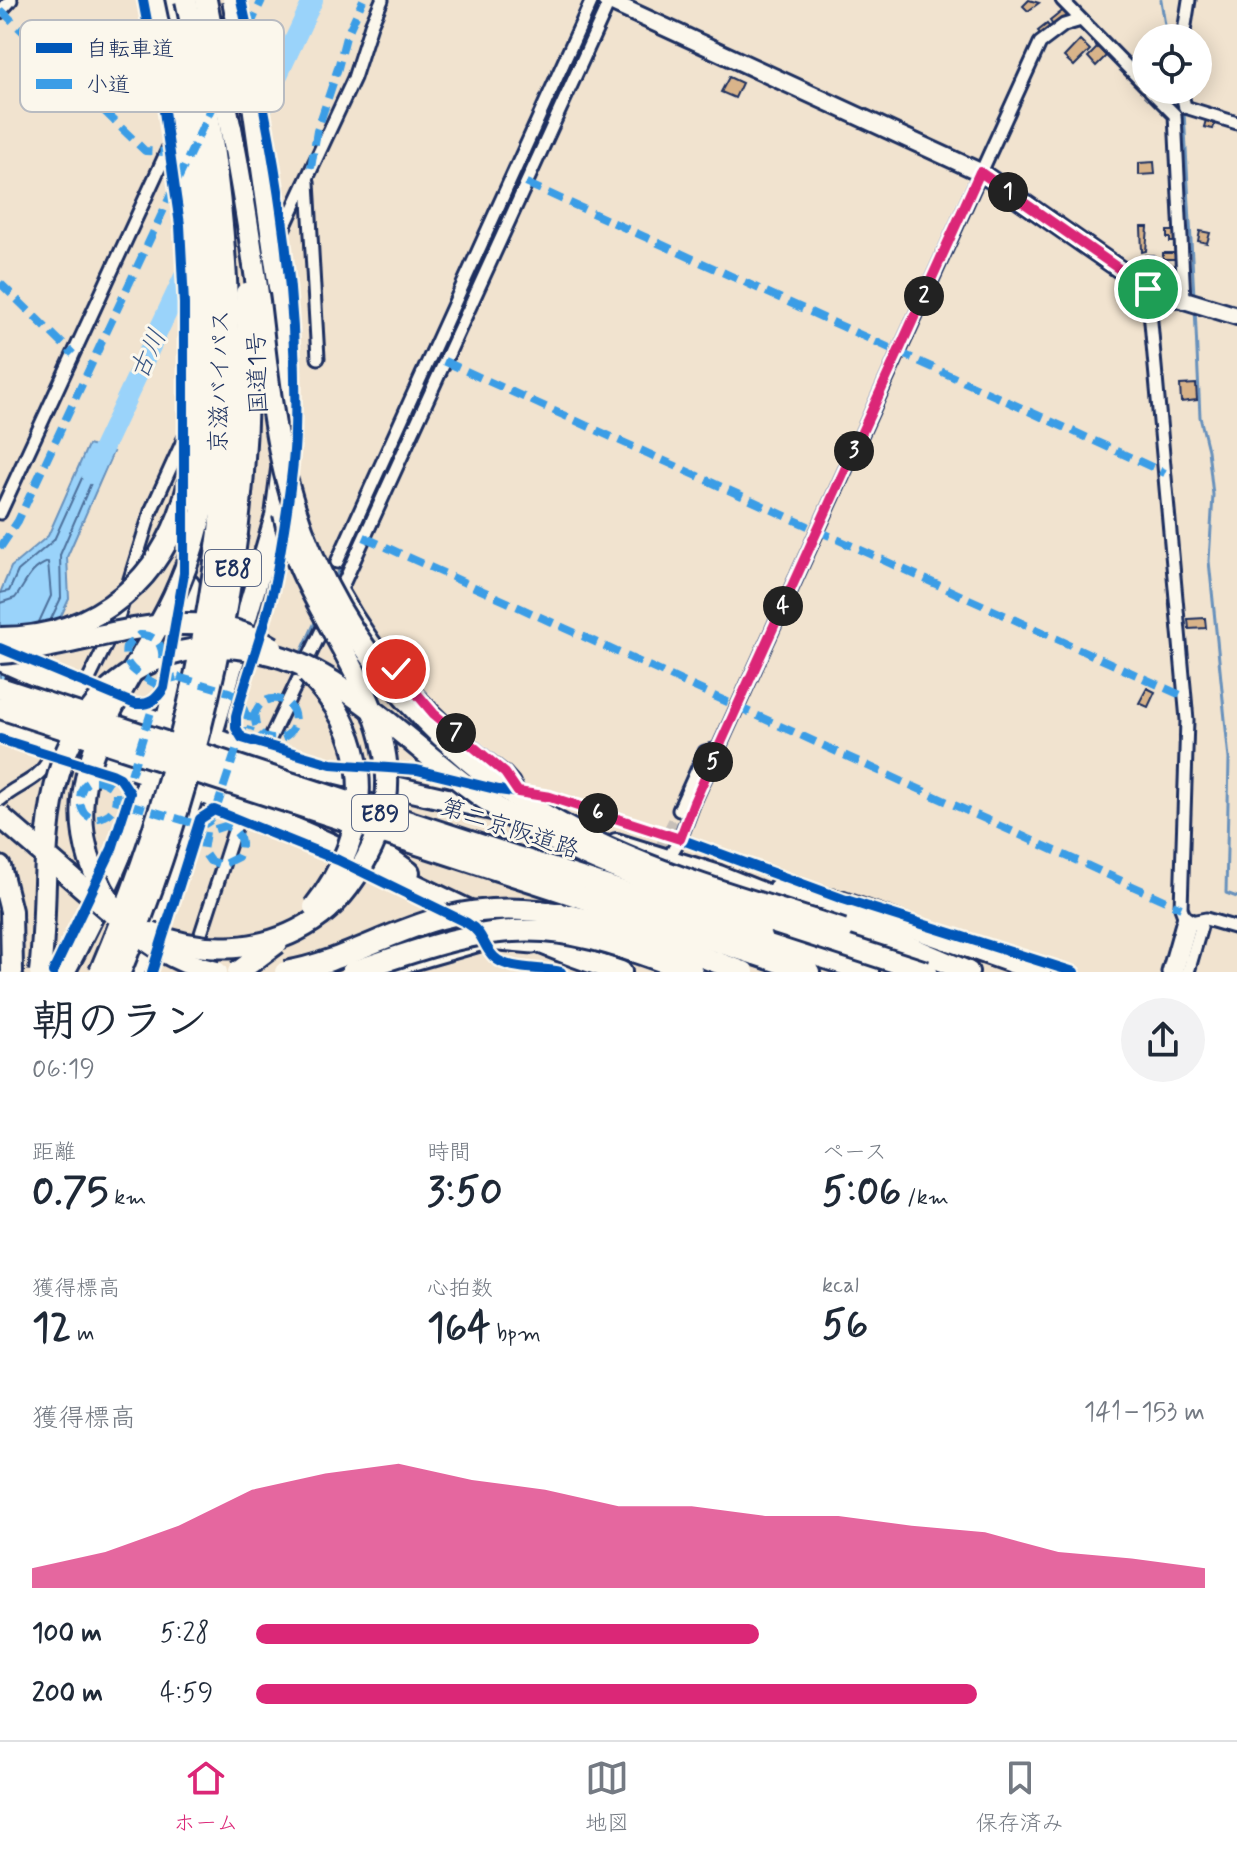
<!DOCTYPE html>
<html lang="ja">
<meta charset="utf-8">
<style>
:root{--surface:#fff;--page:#f2f2f3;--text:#1f2937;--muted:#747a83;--line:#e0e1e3;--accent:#db2777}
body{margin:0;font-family:Mynerve,"Klee One",sans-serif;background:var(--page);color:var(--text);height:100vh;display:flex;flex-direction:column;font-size:30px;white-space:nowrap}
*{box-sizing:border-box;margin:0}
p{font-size:26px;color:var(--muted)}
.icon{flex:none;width:44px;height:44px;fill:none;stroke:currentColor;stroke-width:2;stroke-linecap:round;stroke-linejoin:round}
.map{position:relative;height:972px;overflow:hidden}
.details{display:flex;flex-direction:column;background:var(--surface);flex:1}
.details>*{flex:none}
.fabs{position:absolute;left:1132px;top:24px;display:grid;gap:16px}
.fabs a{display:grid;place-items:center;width:80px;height:80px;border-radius:50%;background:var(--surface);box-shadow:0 4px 20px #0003;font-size:40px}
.pin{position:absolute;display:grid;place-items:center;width:68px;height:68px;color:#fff;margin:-34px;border:4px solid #fff;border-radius:50%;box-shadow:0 2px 8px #0007}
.km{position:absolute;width:40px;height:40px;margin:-20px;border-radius:50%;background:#222;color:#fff;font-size:22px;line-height:40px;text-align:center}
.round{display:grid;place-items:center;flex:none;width:84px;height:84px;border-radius:42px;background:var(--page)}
.summary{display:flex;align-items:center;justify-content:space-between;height:136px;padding:0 32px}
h1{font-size:44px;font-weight:700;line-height:60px}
.figures{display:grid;grid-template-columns:repeat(3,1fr);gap:12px;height:136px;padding:8px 32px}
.figures div{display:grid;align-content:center}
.figures b{font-size:40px;font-weight:700}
.figures small{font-size:22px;font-weight:400}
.figures p{font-size:22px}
.chart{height:224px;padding:16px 32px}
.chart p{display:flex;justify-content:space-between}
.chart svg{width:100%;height:144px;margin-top:8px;fill:var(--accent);opacity:.7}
ul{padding:0 32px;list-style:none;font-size:26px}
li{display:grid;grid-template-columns:128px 96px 1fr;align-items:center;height:60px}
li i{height:20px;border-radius:10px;background:var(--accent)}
.menu{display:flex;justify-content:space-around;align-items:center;height:112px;border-top:2px solid var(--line);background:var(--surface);font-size:22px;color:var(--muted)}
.menu a{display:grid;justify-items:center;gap:4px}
.menu .on{color:var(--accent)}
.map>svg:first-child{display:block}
</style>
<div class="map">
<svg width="1237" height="972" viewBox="0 0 1237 972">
<rect width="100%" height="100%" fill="#f1e3cf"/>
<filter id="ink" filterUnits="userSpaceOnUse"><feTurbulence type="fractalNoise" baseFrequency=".0125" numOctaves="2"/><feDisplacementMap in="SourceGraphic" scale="16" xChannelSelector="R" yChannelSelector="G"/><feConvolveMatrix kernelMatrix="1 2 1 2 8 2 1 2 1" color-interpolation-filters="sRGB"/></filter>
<g filter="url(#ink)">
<!-- water -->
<polygon fill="#9ad3fa" stroke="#6791bc" stroke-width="2" points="88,445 113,452 67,557 69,599 0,746 0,593 11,567 48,536"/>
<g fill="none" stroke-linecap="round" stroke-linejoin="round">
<!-- shore -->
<g stroke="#4e719c" stroke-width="2">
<polyline points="0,593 9,591 18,571 54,540 91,458 98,457 100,462 60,555 61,598 51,619"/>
<path d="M0,603l15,-5c11,-14 14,-29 33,-36l3,34 -12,26"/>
</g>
<!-- stream -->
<g stroke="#6791bc" stroke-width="3">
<polyline points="1161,0 1167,38"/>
<polyline points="1184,112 1194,296"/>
<polyline points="1195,308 1200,417 1208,450 1213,495 1209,561 1229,759 1226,893 1237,897"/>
<polyline points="335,579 431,377 599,0"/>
<polyline points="300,655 317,618"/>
<polyline points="285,696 295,670"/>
<polyline points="194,935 203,909"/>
</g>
<!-- river -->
<g stroke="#9ad3fa" stroke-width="20">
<polyline points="215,210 313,0"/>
<polyline points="91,474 193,257"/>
</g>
</g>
<!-- building -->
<g fill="#d9b48a" stroke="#1b2f5e" stroke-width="2">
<polygon points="1029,0 1039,3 1028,11 1023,6"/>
<polygon points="1066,8 1073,14 1055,28 1050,21"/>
<polygon points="1047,24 1052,30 1043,37 1038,31"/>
<polygon points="1080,40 1090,50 1074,66 1064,57"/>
<polygon points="1098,47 1106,56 1096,66 1088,57"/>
<polygon points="729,77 742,83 735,98 721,92"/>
<polygon points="1206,120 1215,122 1213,129 1204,127"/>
<polygon points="1154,162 1155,174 1139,175 1139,163"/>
<polygon points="1141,227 1148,227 1146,251 1142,252"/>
<polygon points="1167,231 1178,231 1178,242 1170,242 1170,238 1167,238"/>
<polygon points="1200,231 1210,233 1207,243 1198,241"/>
<polygon points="1175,248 1178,248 1178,259 1163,259 1163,253 1175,253"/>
<polygon points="1145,255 1154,255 1152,275 1144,274"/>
<polygon points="1196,384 1197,400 1181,402 1180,385"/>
<polygon points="1205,618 1206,628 1189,629 1188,619"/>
<polygon points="1147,688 1155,692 1148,707 1139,703"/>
</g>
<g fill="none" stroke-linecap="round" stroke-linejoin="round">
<!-- street-tunnel -->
<polyline stroke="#c6bfb8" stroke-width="11" stroke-dasharray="11 5.5" stroke-linecap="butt" points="654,860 679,810"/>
<defs>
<g id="street">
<polyline points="1062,0 1146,86"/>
<polyline points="0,12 11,0"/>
<polyline points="1183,38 1189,0"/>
<polyline points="217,45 234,9"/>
<polyline points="1150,90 1175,115 1184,299"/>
<polyline points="1181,90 1185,107"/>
<polyline points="1185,107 1237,123"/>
<polyline points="308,182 318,358"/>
<polyline points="259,281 354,78 371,25 382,0"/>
<polyline points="1148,289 1187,720 1181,908 1184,916 1201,927 1188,972"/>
<polyline points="0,513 174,136"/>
<polyline points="337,562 592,0"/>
<path d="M341,589c40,73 98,135 164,184l8,9 5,10"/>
<polyline points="335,602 610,0"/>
<polyline points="89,679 116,624 151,511 191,423"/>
<polyline points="268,743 328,617"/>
<path d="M0,800c16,-15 36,-18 47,-37"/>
<polyline points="679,810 705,752 718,749"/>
<polyline points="668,859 680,839 694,802 1040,43 1064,25 1081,20"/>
<polyline points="196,949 237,822"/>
<polyline points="386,972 487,943 533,947"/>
<polyline points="1168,972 1184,916"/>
<polyline points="1177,972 1191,922 1206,919 1237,928"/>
</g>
<polyline id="secondary" points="606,0 980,172 1148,289 1237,316"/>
<g id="highway">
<polyline points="171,0 179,43"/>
<path d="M0,660c159,73 331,114 501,151"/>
<path d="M0,727c108,33 218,67 321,113 100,45 195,100 300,132"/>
<polyline points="341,823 409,872"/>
<polyline points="616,844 719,876 797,907"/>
<polyline points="0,867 11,911 12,972"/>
<polyline points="778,889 840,902 1040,972"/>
<polyline points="827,918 898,942 968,972"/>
<polyline points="761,937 868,972"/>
<polyline points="755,954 809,972"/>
<path d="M64,972c64,-119 116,-250 125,-387"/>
<polyline points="134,972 203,764 276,516 285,446 279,287"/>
</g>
</defs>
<!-- street casing -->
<use href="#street" stroke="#1b2f5e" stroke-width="17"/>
<!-- secondary casing -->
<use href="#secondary" stroke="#1b2f5e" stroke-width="22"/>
<!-- highway casing -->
<use href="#highway" stroke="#1b2f5e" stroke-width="26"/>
<!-- street -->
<use href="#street" stroke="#fbf7ec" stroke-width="11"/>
<!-- secondary -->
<use href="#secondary" stroke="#fbf7ec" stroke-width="16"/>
<!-- highway -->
<use href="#highway" stroke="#fbf7ec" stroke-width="20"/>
<defs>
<g id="highway-bridge">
<path d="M153,0c36,163 49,331 40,498"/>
<polyline points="206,0 233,141"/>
<polyline points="233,0 251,91 279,287"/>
<path d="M179,43c19,114 34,227 32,343 0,30 0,61 -4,91 -5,45 -19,92 -40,133 -50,95 -128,186 -55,295 23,34 65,59 105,67"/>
<path d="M231,128c11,57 20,115 28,173 7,58 12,116 26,173 44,174 176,313 341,382 70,30 145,50 217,74"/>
<path d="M0,638c99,0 168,-62 189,-157"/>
<path d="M0,653c89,-5 188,-59 272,-6"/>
<path d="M307,673c71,68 65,161 7,234"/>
<polyline points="0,688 761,937"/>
<polyline points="0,708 755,954"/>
<polyline points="0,816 112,913"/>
<path d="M151,933c52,22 114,20 162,-12 23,-15 41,-39 54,-64 56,-102 -17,-186 -60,-275 -11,-21 -18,-45 -23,-68"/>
<path d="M40,972c8,-65 0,-136 19,-199 37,-126 169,-159 274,-91 65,41 117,99 184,138 71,42 147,67 224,92 62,20 124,40 185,60"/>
<path d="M100,972c136,-320 163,-633 86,-972"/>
<path d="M120,972c88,-216 137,-445 126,-679"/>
<polyline points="238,972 277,943"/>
<path d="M285,972c55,-9 103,-40 156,-54 109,-28 202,19 303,54"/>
<path d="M352,972c61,-20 126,-46 192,-41 51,4 100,24 148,41"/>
</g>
</defs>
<!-- highway-bridge casing -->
<use href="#highway-bridge" stroke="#1b2f5e" stroke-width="26" stroke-linecap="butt"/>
<!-- highway-bridge -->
<use href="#highway-bridge" stroke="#fbf7ec" stroke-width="20"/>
<!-- quiet -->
<g stroke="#3b9de6" stroke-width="8" stroke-dasharray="16 8" stroke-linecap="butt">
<polyline points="1,10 145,151 167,152"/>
<polyline points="311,168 317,131 338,68 346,37 363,0"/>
<polyline points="526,183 1165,473"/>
<polyline points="0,283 73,354"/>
<polyline points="444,361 1185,697"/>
<polyline points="364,537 1181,908"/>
<polyline points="0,548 18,521 262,0"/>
<polygon points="178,677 229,692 239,698 247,717 215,813 207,822 199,825 132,805 124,797 158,690 166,680"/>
<path d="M159,686c-16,-10 -38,-17 -33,-39l13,-12c15,-1 25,9 23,24"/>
<path d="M247,717l8,1c1,33 46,24 39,-4 -3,-15 -24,-21 -35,-8 -5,6 -6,16 -9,24"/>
<path d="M110,786c-39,-25 -39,46 -5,30 10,-4 11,-13 11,-23"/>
<path d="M206,832l-3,19 7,10 12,4 16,-8c7,-14 2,-27 -13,-31l-13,4 -5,-8"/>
</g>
<defs>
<g id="cycleway">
<path d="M241,0c32,140 58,288 54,432 -1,40 -10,93 -17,133 -8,52 -29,101 -42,151v12l6,10 89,26 86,6 82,20 51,7 130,42 163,60 231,73"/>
<path d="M0,648l135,56c15,1 21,-4 29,-16l20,-115v-269l-4,-79 -16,-114 -21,-111"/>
<polyline points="0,739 112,774 120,778 130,793 112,849 53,972"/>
<path d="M152,972l48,-153 14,-9 124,50 129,63c17,10 15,22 27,34 14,14 48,10 67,15"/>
</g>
</defs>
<!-- cycleway casing -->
<use href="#cycleway" stroke="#fbf7ec" stroke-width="15"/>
<!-- cycleway -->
<use href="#cycleway" stroke="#0057b8" stroke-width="10"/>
</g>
</g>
<g fill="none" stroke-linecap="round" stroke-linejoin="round" filter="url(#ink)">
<defs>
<polyline id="route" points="396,669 434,714 505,773 518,792 550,797 680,839 694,802 980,172 1148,289"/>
</defs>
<!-- route casing -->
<use href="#route" stroke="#fff" stroke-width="16"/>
<!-- route -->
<use href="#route" stroke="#db2777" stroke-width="10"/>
</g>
<g text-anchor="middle" stroke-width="6" stroke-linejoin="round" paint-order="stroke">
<!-- shield labels -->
<g fill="#fbf7ec" stroke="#5e6b89" stroke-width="2">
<rect x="205" y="550" width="56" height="36" rx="6"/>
<rect x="352" y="795" width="56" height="36" rx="6"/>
</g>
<g font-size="22" font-weight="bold" fill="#1b2f5e">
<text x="233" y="576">E88</text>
<text x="380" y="821">E89</text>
</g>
<!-- street labels -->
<g font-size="24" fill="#1b2f5e" stroke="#fbf7ec">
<text transform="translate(257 373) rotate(-92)" y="8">国道1号</text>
<text transform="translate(219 381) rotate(-89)" y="8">京滋バイパス</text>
<text transform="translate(510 828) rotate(18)" y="8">第二京阪道路</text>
</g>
<!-- water labels -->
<g font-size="26" font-style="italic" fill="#3b5885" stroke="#fbf7ec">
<text transform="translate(147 354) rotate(-65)" y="9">古川</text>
</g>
</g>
<!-- legend -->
<rect x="20" y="20" width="264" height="92" rx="12" fill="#fbf7ec" stroke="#b8bbc1" stroke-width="2"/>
<rect x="36" y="43" width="36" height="10" fill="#0057b8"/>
<rect x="36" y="79" width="36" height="10" fill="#3b9de6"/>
<g font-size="22" fill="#1b2f5e">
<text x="86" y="56">自転車道</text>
<text x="86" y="92">小道</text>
</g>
</svg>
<div class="fabs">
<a><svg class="icon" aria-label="locate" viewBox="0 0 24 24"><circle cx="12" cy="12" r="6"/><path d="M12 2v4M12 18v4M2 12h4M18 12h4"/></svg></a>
</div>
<div class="pin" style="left:1148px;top:289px;background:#1e9e55"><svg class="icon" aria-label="arrive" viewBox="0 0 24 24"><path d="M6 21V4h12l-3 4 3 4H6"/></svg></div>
<div class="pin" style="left:396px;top:669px;background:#d93025"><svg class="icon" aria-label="check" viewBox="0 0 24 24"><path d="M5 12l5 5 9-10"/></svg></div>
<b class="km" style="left:1008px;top:192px">1</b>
<b class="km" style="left:924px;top:296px">2</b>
<b class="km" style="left:854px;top:451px">3</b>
<b class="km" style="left:783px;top:606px">4</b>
<b class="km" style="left:713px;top:762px">5</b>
<b class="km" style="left:598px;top:813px">6</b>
<b class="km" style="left:456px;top:733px">7</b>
</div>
<section class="details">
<div class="summary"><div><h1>朝のラン</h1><p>06:19</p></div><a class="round"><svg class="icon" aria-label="share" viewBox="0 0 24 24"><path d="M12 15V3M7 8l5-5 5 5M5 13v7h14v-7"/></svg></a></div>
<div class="figures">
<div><p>距離</p><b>0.75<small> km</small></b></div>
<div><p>時間</p><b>3:50</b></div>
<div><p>ペース</p><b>5:06<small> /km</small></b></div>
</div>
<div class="figures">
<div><p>獲得標高</p><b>12<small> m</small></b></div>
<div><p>心拍数</p><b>164<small> bpm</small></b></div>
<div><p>kcal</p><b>56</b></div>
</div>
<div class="chart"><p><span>獲得標高</span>141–153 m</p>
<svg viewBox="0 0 160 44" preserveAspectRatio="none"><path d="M0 44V38L10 33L20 25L30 14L40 9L50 6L60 11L70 14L80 19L90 19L100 22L110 22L120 25L130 27L140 33L150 35L160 38V44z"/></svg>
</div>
<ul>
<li><b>100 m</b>5:28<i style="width:53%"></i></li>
<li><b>200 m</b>4:59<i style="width:76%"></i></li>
</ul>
</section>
<nav class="menu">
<a class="on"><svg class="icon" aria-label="home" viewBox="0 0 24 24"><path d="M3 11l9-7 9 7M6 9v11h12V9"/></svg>ホーム</a>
<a><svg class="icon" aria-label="map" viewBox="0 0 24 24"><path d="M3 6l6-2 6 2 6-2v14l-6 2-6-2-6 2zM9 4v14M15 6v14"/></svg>地図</a>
<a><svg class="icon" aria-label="saved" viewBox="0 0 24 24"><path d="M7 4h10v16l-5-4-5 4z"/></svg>保存済み</a>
</nav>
